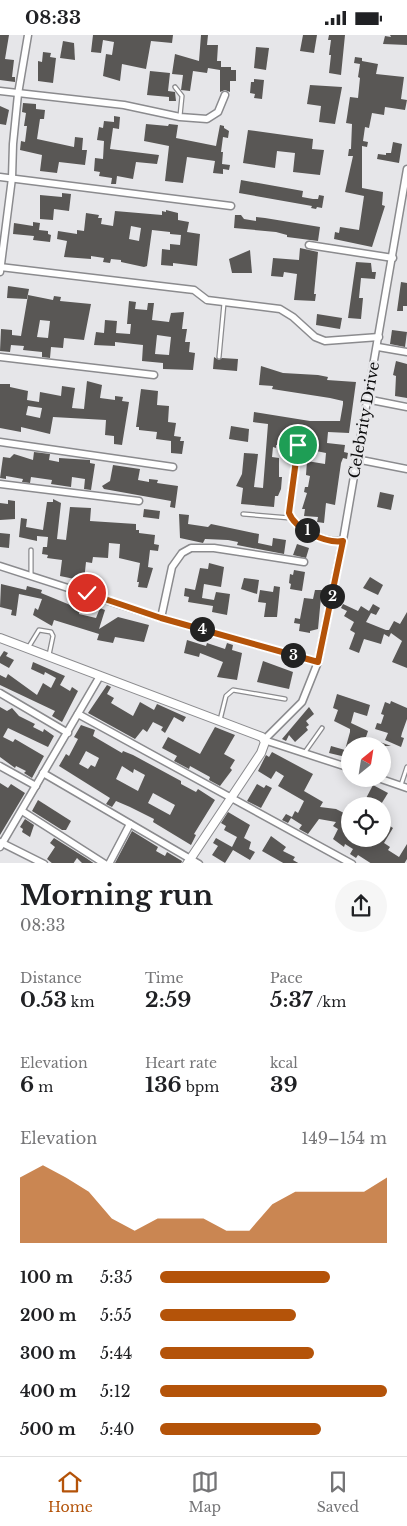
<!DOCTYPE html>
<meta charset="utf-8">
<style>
:root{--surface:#fff;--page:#f6f6f6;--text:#202124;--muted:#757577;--line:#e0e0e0;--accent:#b45309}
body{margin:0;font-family:"Libre Baskerville",serif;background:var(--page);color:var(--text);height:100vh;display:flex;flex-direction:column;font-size:19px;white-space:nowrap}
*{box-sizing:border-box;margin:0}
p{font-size:16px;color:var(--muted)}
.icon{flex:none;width:28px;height:28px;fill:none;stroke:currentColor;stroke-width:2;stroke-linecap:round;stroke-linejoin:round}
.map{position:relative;height:828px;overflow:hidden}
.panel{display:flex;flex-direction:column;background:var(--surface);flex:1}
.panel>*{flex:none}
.needle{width:32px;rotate:30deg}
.tools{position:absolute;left:341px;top:702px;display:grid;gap:10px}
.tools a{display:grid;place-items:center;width:50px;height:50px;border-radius:50%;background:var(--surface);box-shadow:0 2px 12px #0003;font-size:25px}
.pin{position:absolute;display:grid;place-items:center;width:42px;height:42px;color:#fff;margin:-21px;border:2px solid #fff;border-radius:50%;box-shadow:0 1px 5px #0007}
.km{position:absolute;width:25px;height:25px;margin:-12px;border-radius:50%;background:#222;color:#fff;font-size:14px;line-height:25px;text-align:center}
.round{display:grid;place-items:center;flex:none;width:52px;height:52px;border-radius:26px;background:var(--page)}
.summary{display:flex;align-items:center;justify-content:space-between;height:85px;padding:0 20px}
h1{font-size:28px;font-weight:700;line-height:38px}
.stats{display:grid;grid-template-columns:repeat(3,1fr);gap:8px;height:85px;padding:5px 20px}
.stats div{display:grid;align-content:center}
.stats b{font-size:21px;font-weight:700}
.stats small{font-size:14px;font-weight:400}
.stats p{font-size:14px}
.chart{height:140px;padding:10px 20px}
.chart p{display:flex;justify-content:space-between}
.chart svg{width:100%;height:90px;margin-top:5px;fill:var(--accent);opacity:.7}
ul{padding:0 20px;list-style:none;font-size:16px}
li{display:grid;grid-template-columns:80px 60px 1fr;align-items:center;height:38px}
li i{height:12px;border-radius:6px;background:var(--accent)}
.status{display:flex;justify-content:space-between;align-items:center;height:35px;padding:0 25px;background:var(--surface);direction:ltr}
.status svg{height:14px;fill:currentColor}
.tabs{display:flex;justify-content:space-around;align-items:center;height:70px;border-top:1px solid var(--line);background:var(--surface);font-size:14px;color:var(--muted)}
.tabs a{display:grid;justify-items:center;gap:2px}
.tabs .selected{color:var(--accent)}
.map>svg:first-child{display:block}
</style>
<div class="status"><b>08:33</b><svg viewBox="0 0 49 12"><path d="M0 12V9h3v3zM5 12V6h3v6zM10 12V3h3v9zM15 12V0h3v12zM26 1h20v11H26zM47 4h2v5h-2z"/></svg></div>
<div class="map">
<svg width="407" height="829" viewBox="0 0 407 829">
<rect width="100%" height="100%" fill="#e6e6e9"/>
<!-- building -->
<g fill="#595755" fill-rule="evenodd">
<polygon points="0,0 9,0 5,24 14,25 12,42 15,42 15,47 0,45"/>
<polygon points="93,0 173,0 172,8 151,6 146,34 122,29 120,46 103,41 106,19 112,20 114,7 103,5 101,18 91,17"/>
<polygon points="201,0 208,0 207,10 218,10 217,26 221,26 221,32 231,32 231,35 236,35 236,46 230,46 230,57 225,55 220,57 220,35 208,33 207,38 193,36 190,56 181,55 183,40 172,39 175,19 199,26"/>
<polygon points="303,0 317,0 314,18 300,16"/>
<polygon points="329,0 345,0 341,40 329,38 331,20 329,20 331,5 328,5"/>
<polygon points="390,0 407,0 407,10 383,9 385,1 391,2"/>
<polygon points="63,6 74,8 75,25 60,23"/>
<polygon points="256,12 269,13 266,35 254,33"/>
<polygon points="43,17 51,18 50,22 56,23 53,48 38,46 38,26 42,27"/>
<polygon points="355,22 362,23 362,26 378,29 376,39 404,42 401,64 407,65 405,75 385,72 384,80 372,78 369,93 365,92 363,106 368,107 367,112 362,111 362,153 383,157 382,170 385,171 372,212 334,204 335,197 339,198 340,192 359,195 364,161 345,157 353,121 348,121 349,114 351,114 352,89 346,88 347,82 350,62 358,63 360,43 358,42 360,29 354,28"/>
<polygon points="150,36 170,38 168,56 175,57 176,66 169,66 169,62 147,60"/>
<polygon points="254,44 264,45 262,64 254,63 255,59 250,58 251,47 254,47"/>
<polygon points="310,50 342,52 335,89 319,87 321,71 307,69"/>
<polygon points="23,68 36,69 36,74 45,75 44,84 40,84 37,104 74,112 75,102 83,103 82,115 87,115 85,130 59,127 57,138 40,136 42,120 20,115 21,106 25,107 27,91 24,91 26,78 22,77"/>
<polygon points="0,71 9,75 6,90 0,89"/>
<polygon points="114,81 120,82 119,94 113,93 110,114 159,120 157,129 136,127 133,144 117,141 116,149 111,149 112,143 99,141 100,137 94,136 95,123 103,124 104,106 97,105 99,92 103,93 104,86 114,87"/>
<polygon points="146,89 168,91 169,89 178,90 176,103 216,111 220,90 224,91 224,93 229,96 228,103 223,102 221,117 223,117 222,129 230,130 229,135 223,134 223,139 213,138 215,126 187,122 183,148 165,146 169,111 144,106"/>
<polygon points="248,95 313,104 312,114 324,115 320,140 293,137 295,118 277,116 275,133 243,128"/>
<polygon points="393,107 402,109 399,128 377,124 378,119 386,120 386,118 391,118"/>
<polygon points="241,145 303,156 302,162 313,164 318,164 319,160 324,161 322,173 317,172 316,174 311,173 312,171 239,158"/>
<polygon points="62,158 71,159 69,176 54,174 53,185 40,184 40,160 62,162"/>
<path d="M166,175l12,3v7l11,2 -2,10 13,2 -3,32 -24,-3v3l-12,-1 1,-16 8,1v-6l10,1 1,-10 -11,-1v-2l-18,-2 -5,36 -3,1 -23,-5v-2l-10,-1 -1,4 -7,-1 1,-4 -13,-2v3l-27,-2 3,-16 -10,-2 1,-8 19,3v-4l7,1 2,-18 13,2 -1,3h4l-1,6 12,2 2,-15 47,4v-4l4,1zM131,191l10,2 -2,13 -10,-2z"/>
<polygon points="235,180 241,180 244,184 256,186 256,182 265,183 320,192 318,206 287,202 287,200 276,197 234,193"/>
<polygon points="33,187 40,188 39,195 48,196 48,199 51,200 50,207 33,205 34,201 13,199 14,188 33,191"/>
<polygon points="300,213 318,217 314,259 316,259 315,266 294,265 297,239 284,237 283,242 271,241 273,223 299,225"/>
<polygon points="250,215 252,238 232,238 229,224"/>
<polygon points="356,227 371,228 372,237 376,237 375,244 361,243 359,263 363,263 361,284 348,283"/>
<polygon points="401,247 407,248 407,271 403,271 403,276 397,276"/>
<polygon points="8,251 29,254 27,264 7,263"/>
<path d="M28,260l25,5 1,-4 7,1 -1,4 31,3 -7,36 -20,-2 -1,10 -12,-1 -1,11 -8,-1v-5l-19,-2 1,-4 -13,-1 -1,7 -10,-1 1,-22 11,1v5l9,1zM40,285l10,1 -2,17 -11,-1z"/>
<path d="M129,266l7,1 -1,7 12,1 1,-7h6l-2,17 17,2 2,-9 13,-1 -2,17h5l-2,13h5l-1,10 6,1 -2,17 -30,-1v-6l-21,-2 1,-16 -28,-3v4l-21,-1 2,-13 8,1 1,-13 12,1 -1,12 14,1 1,-10h-4zM157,300l14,2 -2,18 -14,-1z"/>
<polygon points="317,279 342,283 340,294 316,290"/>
<polygon points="392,295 407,297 405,312 390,309"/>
<polygon points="214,322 219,325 222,323 238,324 237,336 213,334"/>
<polygon points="396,326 407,329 407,363 395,361 396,341 393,340"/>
<polygon points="261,331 283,338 318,340 328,342 327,345 356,347 349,398 328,397 327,408 345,410 344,417 348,418 347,424 343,423 341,428 335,470 326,468 324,488 317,487 318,482 304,481 305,474 302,474 307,458 304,457 305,452 308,452 310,441 306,440 307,426 325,429 326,418 306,414 308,395 287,392 286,411 276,410 276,413 273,412 272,422 279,423 279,442 282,442 281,454 278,461 275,461 274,472 241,469 243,453 236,451 242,439 244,418 258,419 254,452 263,453 268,389 253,387 254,377 310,386 340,386 343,369 343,366 330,363 272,354 273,351 259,350"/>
<path d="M87,346l15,4 -2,13 15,2v-4l8,1 -1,4 7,1 -7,43 -8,-1v-8l-9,-1 1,-15 -53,-3 -3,17 -29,-7v5l-21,-4v-44h10v3l18,4 -1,9 12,2 1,-10 21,4 1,-10 13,2 -3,20 12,1zM28,371l14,2 -2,10 -14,-3z"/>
<polygon points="141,354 158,356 157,370 169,371 168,387 176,388 174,401 181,402 180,406 184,406 182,419 171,418 171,406 156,404 157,397 139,395 139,392 136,392"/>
<polygon points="231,391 249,394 248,407 229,404"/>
<polygon points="34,417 50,419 49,425 59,427 59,423 90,425 90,428 95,429 91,455 84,454 85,444 72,442 71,452 51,449 52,445 31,442 30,448 22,447 23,444 6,441 6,444 0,443 3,422 10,423 14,419 33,425"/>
<polygon points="113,430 140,434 138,445 149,447 149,444 158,445 157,448 178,451 175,473 170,472 171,466 104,454 102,451 110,446"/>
<polygon points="380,457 394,460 391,475 377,472"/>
<polygon points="53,464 61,468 57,504 66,505 70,472 91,473 90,486 136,489 136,495 139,495 139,498 155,500 154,509 159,510 158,516 150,515 148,532 153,533 147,553 138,552 139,547 137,547 140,528 119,523 120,509 109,508 108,523 93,522 92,528 86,527 84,546 60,541 62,525 47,523 48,520 42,519 43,512 47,512 48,502 37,501 37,506 19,502 21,483 27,484 26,492 43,495 47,467 53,467"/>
<polygon points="8,465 15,466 15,484 0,485 0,468 8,469"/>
<polygon points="144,474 160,476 159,484 143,482"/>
<polygon points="179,479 189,480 188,489 208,492 211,489 259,499 258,508 272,511 273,503 286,505 284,519 237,510 238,507 228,505 205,504 203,508 180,503"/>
<polygon points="0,498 10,499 9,513 0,512"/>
<polygon points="297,509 309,513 306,523 293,520"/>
<polygon points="209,528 224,532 221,552 204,549 202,563 214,565 216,557 230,559 227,580 212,577 213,571 188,567 189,562 184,561 185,553 195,555 200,533 208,534"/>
<polygon points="294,535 305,537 302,556 290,554 291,549 289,548 290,539 293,540"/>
<polygon points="370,542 383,550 378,560 363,553"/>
<polygon points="244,543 259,545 257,559 241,554"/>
<polygon points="1,549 26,555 27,551 42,555 41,558 80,574 79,579 96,583 100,573 105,575 99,594 118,582 149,590 144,607 115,602 113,608 97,605 99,599 54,585 52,591 33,580 35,573 38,575 42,564 19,559 16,581 11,580 12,575 0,572"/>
<polygon points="274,551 280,552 277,582 264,582 266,568 258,567 260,555 273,557"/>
<polygon points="315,555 325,555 323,562 321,562 318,594 310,596 310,598 299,596 300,589 294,588 295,583 300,584 304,563 313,564"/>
<polygon points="343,569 358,576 361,571 369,576 373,569 380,573 376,580 371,578 366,587 386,595 389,595 394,586 400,589 407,577 407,633 392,627 402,606 391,598 389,602 384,599 381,609 364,604 359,618 349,614 355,598 350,595 354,587 344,581 347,576 341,573"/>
<polygon points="187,605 206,611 207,608 225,614 227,608 233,610 232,615 242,618 237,645 217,642 223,627 200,618 199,622 184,618"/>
<polygon points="4,616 8,618 6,621 14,625 9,633 0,628 0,622"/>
<polygon points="263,626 293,637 289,654 257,647"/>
<polygon points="33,627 65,641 60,650 70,656 72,652 78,656 62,687 52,681 55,676 0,650 0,640 6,643 8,639 37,660 43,648 51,653 56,643 45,637 44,640 31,634"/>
<polygon points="107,650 111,652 107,659 114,663 111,668 133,681 140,667 154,675 157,669 186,682 183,687 174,682 165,698 161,695 163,692 153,687 147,697 143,694 135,704 88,678"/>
<polygon points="337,659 370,670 367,681 354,677 351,688 368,696 366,702 391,711 350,711 350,723 329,718 331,711 345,715 350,697 350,694 334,686 338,675 333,673"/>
<polygon points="391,666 407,673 407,684 402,698 401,702 404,703 401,712 385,705 388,698 375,694 377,688 381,689 384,680 381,679 385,667 390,669"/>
<polygon points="0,672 7,676 12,673 19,681 35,689 33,692 43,697 44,694 54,701 48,712 8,693 3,702 13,707 15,704 44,721 32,743 24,738 26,736 16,731 15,733 0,722"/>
<polygon points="309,672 314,679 306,686 309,690 306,692 308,695 295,707 289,700 286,706 282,704"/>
<path d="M81,690l14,5 -2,6 29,17 1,-2 10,4 48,26v3l15,8 2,-3 17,11 -21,34 2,1 -5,10 -38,-23 1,-3 -24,-12 -14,-6 -4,6 -6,-3 4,-6 -51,-32 7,-12 3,2 9,-17 -4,-2zM86,716l13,7 -4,9 -4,-2 -3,4 -9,-5zM122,731l11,7 1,-4 11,6 -7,16 -22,-12zM153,758l22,12 -5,10 -22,-12z"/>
<polygon points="215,692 235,700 224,719 235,725 230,733 232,735 220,751 209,745 210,742 190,731 189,734 174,726 177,721 162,713 168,702 200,719"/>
<polygon points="272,717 313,739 304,756 323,767 320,772 336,774 350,781 350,804 382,804 382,786 393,793 384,808 390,812 388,815 399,822 407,809 407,824 404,829 372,829 358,820 356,823 350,819 353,814 345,809 344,812 333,804 338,794 333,791 336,787 319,784 308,799 299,794 302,790 291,783 288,788 282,785 286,779 292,782 295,776 298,778 304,766 278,751 284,741 276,736 271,744 258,736 266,720 269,722"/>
<polygon points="0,748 8,753 11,749 25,758 0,800"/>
<polygon points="257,749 264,753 266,750 272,753 261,773 247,766"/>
<polygon points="373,750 388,758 380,771 368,771 363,769"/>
<polygon points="38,765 71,786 66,795 62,795 32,776"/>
<polygon points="228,777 250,790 244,803 251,807 249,814 255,817 250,825 233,815 225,828 212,820 218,811 213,808 216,803 232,812 237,802 224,795 226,791 221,788"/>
<polygon points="25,784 34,790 30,802 22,797 23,794 20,792"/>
<polygon points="132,796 158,812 156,816 165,821 167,817 182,826 181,829 115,828"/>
<polygon points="271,801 286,812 283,816 295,822 293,825 300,829 285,829 262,816"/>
<polygon points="54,803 86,823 95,829 83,829 77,823 73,829 53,829 47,824 55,812 50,808"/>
</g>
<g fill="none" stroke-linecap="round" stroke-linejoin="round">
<defs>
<g id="service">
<polyline points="175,52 182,61 180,81"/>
<polyline points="219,322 224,268"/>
<polyline points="243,479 290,483"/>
<polyline points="31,540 31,515"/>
<polyline points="28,613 39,595 51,597 53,601 49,620"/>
<polyline points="220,685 226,661 233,655 285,664"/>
<polyline points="305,717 322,693"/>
<polyline points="401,750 407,732"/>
</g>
<g id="minor">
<polyline points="0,56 124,70 180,82 207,84 218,77 225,60"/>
<polyline points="0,142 231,171"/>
<polyline points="309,210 393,223"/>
<polyline points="0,232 194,255 207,265 280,274 293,282 315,302 325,306 379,302"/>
<polyline points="0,237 12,143 13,109 18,59 28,0"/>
<polyline points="378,312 407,317"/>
<polyline points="0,322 154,340"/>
<polyline points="366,364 407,372"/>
<polyline points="0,407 173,432"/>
<path d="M298,410l-9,68c5,16 37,31 54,27l64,-371"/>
<polyline points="356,424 407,434"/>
<polyline points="0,449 139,466"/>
<polyline points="343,505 318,627 302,667 264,705 350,733"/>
<polyline points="0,531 161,583 318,627"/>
<polyline points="161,583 172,532 182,518 191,513 214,513 304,527"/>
<polyline points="0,658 68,698"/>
<polyline points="78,679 352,829"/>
<polyline points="0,731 36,751"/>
<polyline points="43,738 199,829"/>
<polyline points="381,744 407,753"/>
<polyline points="22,776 105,829"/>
<polyline points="0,807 44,829"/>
<polyline points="0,812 100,641"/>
<polyline points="109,829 130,789"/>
</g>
<polyline id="tertiary" points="0,603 262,702 265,707 261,718 187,829"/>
</defs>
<!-- service casing -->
<use href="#service" stroke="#8b8b8e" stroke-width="5.5"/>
<!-- minor casing -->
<use href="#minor" stroke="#8b8b8e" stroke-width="9"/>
<!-- tertiary casing -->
<use href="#tertiary" stroke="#8b8b8e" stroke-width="10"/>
<!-- service -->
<use href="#service" stroke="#fff" stroke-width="3"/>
<!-- minor -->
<use href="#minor" stroke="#fff" stroke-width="6"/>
<!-- tertiary -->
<use href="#tertiary" stroke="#fff" stroke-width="8"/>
</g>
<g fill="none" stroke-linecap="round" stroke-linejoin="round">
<defs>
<path id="route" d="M87,558l74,25 157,44 25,-121c-17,3 -48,-12 -54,-28l9,-68"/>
</defs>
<!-- route casing -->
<use href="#route" stroke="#fff" stroke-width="10"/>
<!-- route -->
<use href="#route" stroke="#b45309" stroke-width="6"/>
</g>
<g text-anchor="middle" stroke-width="5" stroke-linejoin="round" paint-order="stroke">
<!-- street labels -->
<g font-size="15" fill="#0d0d0e" stroke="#e6e6e9">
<text transform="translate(364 385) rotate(-80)" y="5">Celebrity Drive</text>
</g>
</g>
</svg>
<div class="tools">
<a><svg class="needle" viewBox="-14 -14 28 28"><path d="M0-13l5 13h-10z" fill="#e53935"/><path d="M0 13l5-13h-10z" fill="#757577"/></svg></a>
<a><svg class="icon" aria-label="locate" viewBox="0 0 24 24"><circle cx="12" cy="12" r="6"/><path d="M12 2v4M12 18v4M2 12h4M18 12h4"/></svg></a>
</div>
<div class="pin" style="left:298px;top:410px;background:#1e9e55"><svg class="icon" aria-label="arrive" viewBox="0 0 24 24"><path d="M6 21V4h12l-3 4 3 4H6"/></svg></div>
<div class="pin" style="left:87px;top:558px;background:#d93025"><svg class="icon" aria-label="check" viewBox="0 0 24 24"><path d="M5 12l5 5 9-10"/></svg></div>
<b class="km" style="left:307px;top:495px">1</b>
<b class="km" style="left:332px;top:561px">2</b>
<b class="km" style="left:293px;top:620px">3</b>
<b class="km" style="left:202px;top:594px">4</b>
</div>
<section class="panel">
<div class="summary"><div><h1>Morning run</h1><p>08:33</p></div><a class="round"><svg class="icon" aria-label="share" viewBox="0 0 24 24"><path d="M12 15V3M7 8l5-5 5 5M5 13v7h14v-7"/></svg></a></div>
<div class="stats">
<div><p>Distance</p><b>0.53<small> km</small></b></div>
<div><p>Time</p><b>2:59</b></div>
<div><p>Pace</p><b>5:37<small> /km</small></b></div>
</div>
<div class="stats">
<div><p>Elevation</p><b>6<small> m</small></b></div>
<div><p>Heart rate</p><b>136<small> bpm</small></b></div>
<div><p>kcal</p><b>39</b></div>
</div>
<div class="chart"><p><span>Elevation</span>149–154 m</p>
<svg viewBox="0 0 160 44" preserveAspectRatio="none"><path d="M0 44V12L10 6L20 12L30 19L40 32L50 38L60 32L70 32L80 32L90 38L100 38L110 25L120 19L130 19L140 19L150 19L160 12V44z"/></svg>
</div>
<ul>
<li><b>100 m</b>5:35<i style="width:75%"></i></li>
<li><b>200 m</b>5:55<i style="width:60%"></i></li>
<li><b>300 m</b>5:44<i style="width:68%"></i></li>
<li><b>400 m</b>5:12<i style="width:100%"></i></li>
<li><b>500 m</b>5:40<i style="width:71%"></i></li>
</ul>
</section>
<nav class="tabs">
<a class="selected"><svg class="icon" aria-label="home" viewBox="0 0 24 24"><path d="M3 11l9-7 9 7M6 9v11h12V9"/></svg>Home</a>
<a><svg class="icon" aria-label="map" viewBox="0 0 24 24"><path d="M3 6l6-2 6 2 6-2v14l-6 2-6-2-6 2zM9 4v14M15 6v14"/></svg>Map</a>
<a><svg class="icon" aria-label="saved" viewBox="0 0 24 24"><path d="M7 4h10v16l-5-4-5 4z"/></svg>Saved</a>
</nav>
